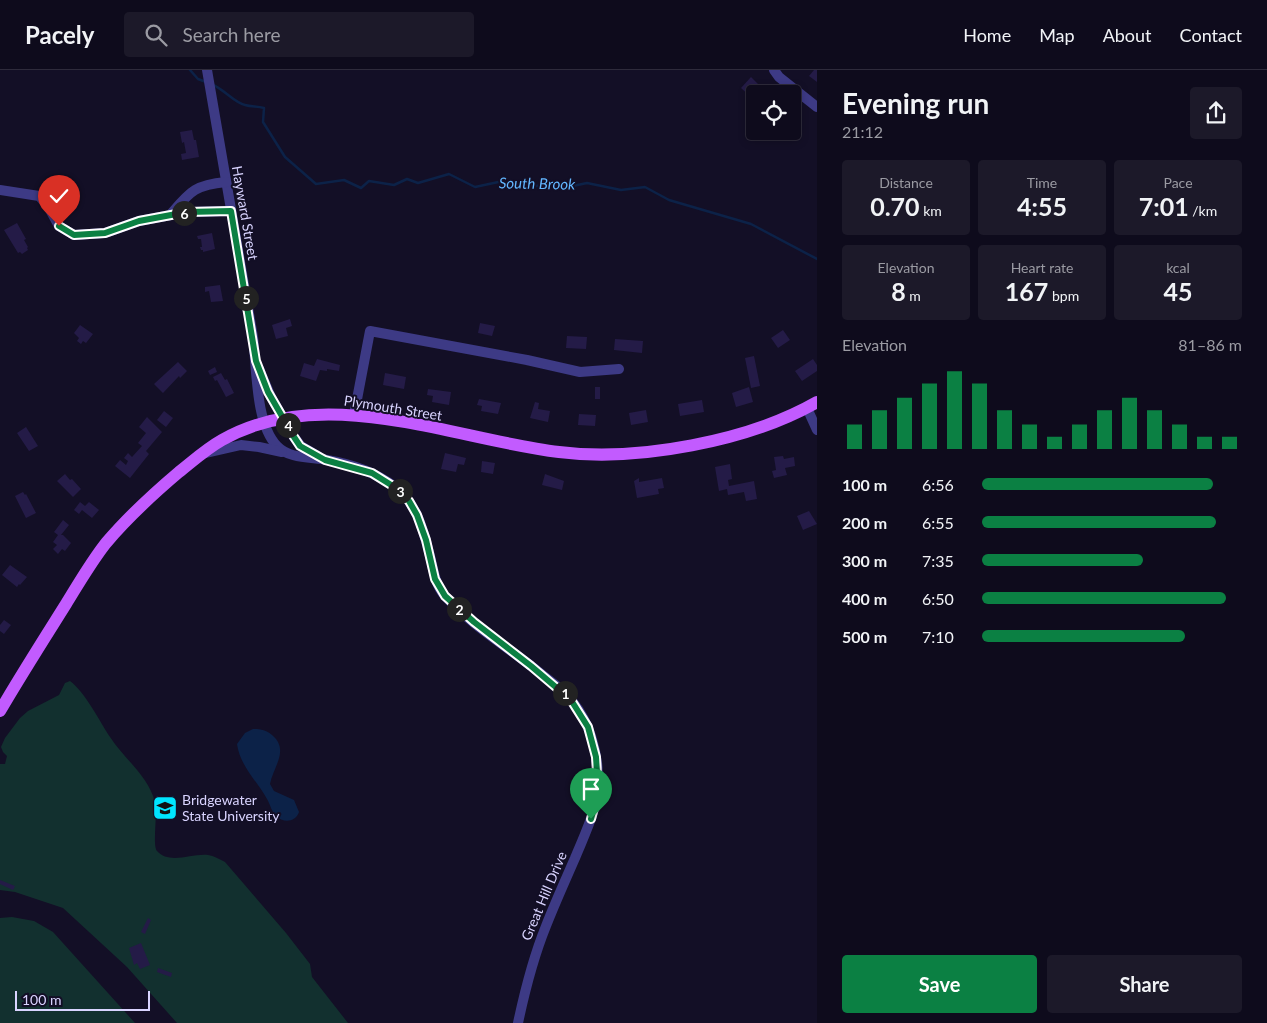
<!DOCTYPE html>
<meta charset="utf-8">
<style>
:root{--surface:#0e0b1c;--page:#1c1929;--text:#f1f3f6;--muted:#9b9ba3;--line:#2e2b3b;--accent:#0b8043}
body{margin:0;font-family:Lato,sans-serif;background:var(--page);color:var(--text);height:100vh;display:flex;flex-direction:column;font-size:19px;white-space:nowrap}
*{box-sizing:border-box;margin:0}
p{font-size:16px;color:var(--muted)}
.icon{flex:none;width:28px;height:28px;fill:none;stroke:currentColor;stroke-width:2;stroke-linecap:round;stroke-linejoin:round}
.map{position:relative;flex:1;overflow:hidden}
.details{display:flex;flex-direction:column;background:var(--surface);width:450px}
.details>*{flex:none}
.fabs{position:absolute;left:746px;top:15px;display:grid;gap:10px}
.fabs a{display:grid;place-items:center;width:55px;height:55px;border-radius:5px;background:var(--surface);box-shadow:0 2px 8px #0003,0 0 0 1px var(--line);font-size:25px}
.scale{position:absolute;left:15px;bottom:12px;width:135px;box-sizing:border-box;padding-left:5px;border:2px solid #d9d4ff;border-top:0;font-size:14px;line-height:18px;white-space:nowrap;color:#d9d4ff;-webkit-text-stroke:4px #130f26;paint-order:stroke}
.pin{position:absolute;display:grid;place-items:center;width:42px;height:42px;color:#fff;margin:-51px -21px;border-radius:50% 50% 50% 0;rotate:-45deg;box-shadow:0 0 5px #0007}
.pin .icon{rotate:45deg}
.km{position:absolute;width:25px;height:25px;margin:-12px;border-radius:50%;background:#222;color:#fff;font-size:14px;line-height:25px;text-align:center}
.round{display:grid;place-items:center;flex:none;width:52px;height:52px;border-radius:5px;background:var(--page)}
.overview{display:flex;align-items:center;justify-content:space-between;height:85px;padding:0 25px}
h1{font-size:28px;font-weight:700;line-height:38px}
.metrics{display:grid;grid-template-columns:repeat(3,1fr);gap:8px;height:85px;padding:5px 25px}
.metrics div{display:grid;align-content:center;border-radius:5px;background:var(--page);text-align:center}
.metrics b{font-size:25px;font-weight:700}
.metrics small{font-size:14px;font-weight:400}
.metrics p{font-size:14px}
.chart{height:140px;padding:10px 25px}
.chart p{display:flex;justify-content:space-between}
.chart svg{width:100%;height:90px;margin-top:5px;stroke:var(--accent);stroke-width:6}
.button{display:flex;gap:10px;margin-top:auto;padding:10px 25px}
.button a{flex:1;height:58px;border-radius:5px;background:var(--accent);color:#fff;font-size:20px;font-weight:700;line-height:58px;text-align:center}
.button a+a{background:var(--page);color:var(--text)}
ul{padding:0 25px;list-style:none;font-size:16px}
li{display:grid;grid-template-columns:80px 60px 1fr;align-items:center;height:38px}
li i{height:12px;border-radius:6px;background:var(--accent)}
header{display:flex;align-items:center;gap:30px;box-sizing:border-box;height:70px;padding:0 25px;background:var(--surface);border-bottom:1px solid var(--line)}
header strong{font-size:24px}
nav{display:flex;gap:28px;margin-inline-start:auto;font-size:18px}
.search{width:350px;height:45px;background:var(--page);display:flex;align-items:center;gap:12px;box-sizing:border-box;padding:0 18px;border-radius:5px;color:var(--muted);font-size:19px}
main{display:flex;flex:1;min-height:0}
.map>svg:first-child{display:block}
</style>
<header>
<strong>Pacely</strong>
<div class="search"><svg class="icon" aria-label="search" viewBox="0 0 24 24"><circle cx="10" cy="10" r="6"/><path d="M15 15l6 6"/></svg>Search here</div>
<nav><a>Home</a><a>Map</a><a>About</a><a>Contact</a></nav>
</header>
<main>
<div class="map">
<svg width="817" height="953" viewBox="0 0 817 953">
<rect width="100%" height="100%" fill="#130f26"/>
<!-- green -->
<g fill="#12302f">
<path d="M70,611c15,11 30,41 40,56 14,22 38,38 45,65 3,11 -3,43 2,49 12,14 35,2 51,4 6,1 11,4 17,7l61,71 24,31 2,13 36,46h-171l-50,-56 -64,-59 -48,-16 -15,-2v-126h5l2,-8 -4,-4 -2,-5 4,-9 15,-20 8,-7 31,-16 6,-12z"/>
<polygon points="12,847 34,851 53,862 135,953 0,953 0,848"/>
</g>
<!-- water -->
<path fill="#0c2248" d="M253,659c8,0 13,1 19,6 18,15 1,32 -2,49l4,7 20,9 5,12c-3,10 -15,11 -22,5 -5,-4 -7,-13 -10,-18 -10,-18 -27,-33 -30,-55l8,-11z"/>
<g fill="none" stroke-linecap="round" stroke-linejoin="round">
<!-- stream -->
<g stroke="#0c2248" stroke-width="2.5">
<polyline points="190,0 198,9 206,12"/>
<path d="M211,14c12,4 23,19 34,21 7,2 12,1 19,3l-1,14 22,35 31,27 28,-4 17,8 8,-7 25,4 13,-6 11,4 31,-9 26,13 28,-6 34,5 15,-4 16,5 19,-4 34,7 24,-3 24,13 82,24 66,35"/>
</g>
</g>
<!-- building -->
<g fill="#241b47">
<polygon points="814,0 817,0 817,12 809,6"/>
<polygon points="751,7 761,17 751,27 741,18"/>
<polygon points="192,60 194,70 196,70 199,87 182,90 181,84 186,83 184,72 182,73 180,62"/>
<polygon points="17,153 26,169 24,170 28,177 27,178 28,180 22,184 20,182 18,183 4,160"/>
<polygon points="212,163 215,179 203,182 203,180 201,180 200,177 202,177 201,169 198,169 197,166"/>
<polygon points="220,215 223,231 211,232 209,221 205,222 205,217"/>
<polygon points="290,249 292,256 286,258 288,266 276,269 272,255"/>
<polygon points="480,253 495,256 492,266 478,263"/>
<polygon points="80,255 93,264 86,273 83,271 81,274 77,271 79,268 74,263"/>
<polygon points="783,260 790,270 778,278 771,268"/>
<polygon points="567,266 587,267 586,279 566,278"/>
<polygon points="615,269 643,271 642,283 614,280"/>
<polygon points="754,286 760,316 751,318 745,288"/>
<polygon points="317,289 340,295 339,301 327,299 327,301 320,300 316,311 300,306 304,293 314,296"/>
<polygon points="813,289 817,295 817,301 802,311 795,301"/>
<polygon points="178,292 187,301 180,308 179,306 163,323 154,314"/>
<polygon points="215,297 217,302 210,305 208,301"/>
<polygon points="221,303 225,310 227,309 234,323 226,327 217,310 215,311 213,307"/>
<polygon points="385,303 406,307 404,319 383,315"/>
<rect x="595" y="317" width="5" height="12"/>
<polygon points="749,317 753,332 736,337 732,323"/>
<polygon points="428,319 451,322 449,335 432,332 433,326 427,325"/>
<polygon points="479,329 501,333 498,344 481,341 482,336 477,335"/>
<polygon points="702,330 704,342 680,346 678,334"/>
<polygon points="535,332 539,333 538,339 550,341 548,352 530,348"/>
<polygon points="646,340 648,352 631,355 629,343"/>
<polygon points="164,341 173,348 166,357 157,350"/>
<polygon points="579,344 596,345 595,356 578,355"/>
<polygon points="147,347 162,362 146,381 149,384 130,408 115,396 120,390 126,395 128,391 124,388 128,383 132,387 142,376 138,373 146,363 139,357"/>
<polygon points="26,357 38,376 29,381 17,363"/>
<polygon points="445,383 466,388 464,395 458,394 456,402 441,399"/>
<polygon points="783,386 784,389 794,387 795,396 785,398 787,405 774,408 772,401 776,400 774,387"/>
<polygon points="482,391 495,393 493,404 481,402"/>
<polygon points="730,394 732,409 728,410 729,416 754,411 757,429 746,431 744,422 728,425 727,419 719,421 715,397"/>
<polygon points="65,404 70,410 72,409 81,419 73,427 57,411"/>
<polygon points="545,404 564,411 562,420 542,415"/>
<polygon points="639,408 639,412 662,408 664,418 658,419 659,424 637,428 634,411"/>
<polygon points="23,422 25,425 26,424 36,443 26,448 15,426"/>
<polygon points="80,432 85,436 89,432 99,440 92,448 82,440 79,444 74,440"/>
<polygon points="809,441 817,454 803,460 797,446"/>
<polygon points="63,450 69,455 61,465 63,465 71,473 65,481 62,479 58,484 53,479 57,475 53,472 58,465 54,462"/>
<polygon points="10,495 27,507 20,515 19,514 17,517 2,505"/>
<polygon points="4,550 11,555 4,564 0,561 0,555"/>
<polygon points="0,810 15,816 13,820 0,814"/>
<polygon points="148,848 151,850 145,864 141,862"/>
<polygon points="141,873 150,895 140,899 137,893 134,895 129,878"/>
<polygon points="158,898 172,903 171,907 157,902"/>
</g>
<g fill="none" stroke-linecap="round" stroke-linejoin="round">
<!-- minor -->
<g stroke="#3d3a85" stroke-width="10">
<path d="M207,0l46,267c4,31 2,86 24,109 12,13 34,11 50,14 24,4 48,12 68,27 23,17 29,46 36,73 3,13 5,26 14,36 27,30 63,51 95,77 11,9 24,17 33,29 16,20 24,47 25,73 2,30 -12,56 -23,83 -10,23 -20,45 -29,68 -13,32 -21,64 -28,97"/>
<polyline points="774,0 779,7 817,37"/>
<polyline points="0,120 39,126 48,136 59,156 74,165 105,163 139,151 187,142 231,141"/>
<path d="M170,145c20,-23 24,-30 56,-33"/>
<polyline points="259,299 271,327 294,367 301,376 318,386"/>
<polyline points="807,338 817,360"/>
<polyline points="354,345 370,261 527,290 580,302 619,299"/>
<polyline points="206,383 241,375 259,377 282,382"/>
</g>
<!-- major -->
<path stroke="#c25bff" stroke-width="12" d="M0,641c21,-36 44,-72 66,-107 13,-21 25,-42 40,-61 22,-26 47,-49 73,-71 14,-11 27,-23 43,-32 102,-58 229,-1 337,12 78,10 190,-11 258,-50"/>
</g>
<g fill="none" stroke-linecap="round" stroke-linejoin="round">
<defs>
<polyline id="route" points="59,156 74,165 105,163 139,151 187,142 231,141 256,291 268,322 294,367 300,376 325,390 372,403 396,418 409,431 417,445 426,470 435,509 445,526 474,552 531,596 571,630 588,657 596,687 598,718 596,731 591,749"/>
</defs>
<!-- route casing -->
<use href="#route" stroke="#fff" stroke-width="10"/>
<!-- route -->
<use href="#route" stroke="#0b8043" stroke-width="6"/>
</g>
<!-- icons -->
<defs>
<symbol id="university-square" viewBox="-11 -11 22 22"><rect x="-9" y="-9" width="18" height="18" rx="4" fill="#00e5ff" stroke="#130f26"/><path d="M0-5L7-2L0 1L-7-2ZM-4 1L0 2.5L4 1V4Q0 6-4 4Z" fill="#111"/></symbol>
</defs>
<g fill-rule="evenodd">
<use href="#university-square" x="151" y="724" width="28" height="28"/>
</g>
<g text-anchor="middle" stroke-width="4" stroke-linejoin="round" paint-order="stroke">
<!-- street labels -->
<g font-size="14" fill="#d9d4ff" stroke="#130f26">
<text transform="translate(245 143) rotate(80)" y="5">Hayward Street</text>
<text transform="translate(393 338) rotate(9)" y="5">Plymouth Street</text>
<text transform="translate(544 826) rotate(-67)" y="5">Great Hill Drive</text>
</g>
<!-- poi labels -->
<g font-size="14" fill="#d9d4ff" stroke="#130f26" text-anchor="start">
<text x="182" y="735">Bridgewater<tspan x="182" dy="16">State University</tspan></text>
</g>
<!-- water labels -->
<g font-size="15" font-style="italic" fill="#62b6ff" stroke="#130f26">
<text transform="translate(537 114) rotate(1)" y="5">South Brook</text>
</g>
</g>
</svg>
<div class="fabs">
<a><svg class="icon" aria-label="locate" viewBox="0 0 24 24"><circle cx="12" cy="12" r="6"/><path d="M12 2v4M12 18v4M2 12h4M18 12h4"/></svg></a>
</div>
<div class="scale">100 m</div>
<div class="pin" style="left:591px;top:749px;background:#1e9e55"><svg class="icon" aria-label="arrive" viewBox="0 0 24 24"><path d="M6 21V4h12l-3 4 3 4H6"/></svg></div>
<div class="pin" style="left:59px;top:156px;background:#d93025"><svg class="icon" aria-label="check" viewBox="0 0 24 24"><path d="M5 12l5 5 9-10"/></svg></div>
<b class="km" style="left:565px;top:623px">1</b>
<b class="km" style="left:459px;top:539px">2</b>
<b class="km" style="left:400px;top:421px">3</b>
<b class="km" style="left:288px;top:355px">4</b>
<b class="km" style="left:246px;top:228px">5</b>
<b class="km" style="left:184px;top:143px">6</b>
</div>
<section class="details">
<div class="overview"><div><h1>Evening run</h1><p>21:12</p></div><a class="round"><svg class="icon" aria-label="share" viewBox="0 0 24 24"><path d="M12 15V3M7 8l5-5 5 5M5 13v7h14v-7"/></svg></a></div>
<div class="metrics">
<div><p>Distance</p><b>0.70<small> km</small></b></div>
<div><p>Time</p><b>4:55</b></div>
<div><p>Pace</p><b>7:01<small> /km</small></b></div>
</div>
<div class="metrics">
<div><p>Elevation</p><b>8<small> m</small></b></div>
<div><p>Heart rate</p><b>167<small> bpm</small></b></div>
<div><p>kcal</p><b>45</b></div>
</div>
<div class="chart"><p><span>Elevation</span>81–86 m</p>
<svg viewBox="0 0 160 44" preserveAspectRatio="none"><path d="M5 44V32M15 44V25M25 44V19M35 44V12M45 44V6M55 44V12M65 44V25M75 44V32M85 44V38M95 44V32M105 44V25M115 44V19M125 44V25M135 44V32M145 44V38M155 44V38"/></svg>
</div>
<ul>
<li><b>100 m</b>6:56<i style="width:89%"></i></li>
<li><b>200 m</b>6:55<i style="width:90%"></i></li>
<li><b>300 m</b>7:35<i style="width:62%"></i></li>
<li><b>400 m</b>6:50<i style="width:94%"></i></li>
<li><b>500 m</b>7:10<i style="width:78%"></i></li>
</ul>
<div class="button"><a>Save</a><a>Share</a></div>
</section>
</main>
